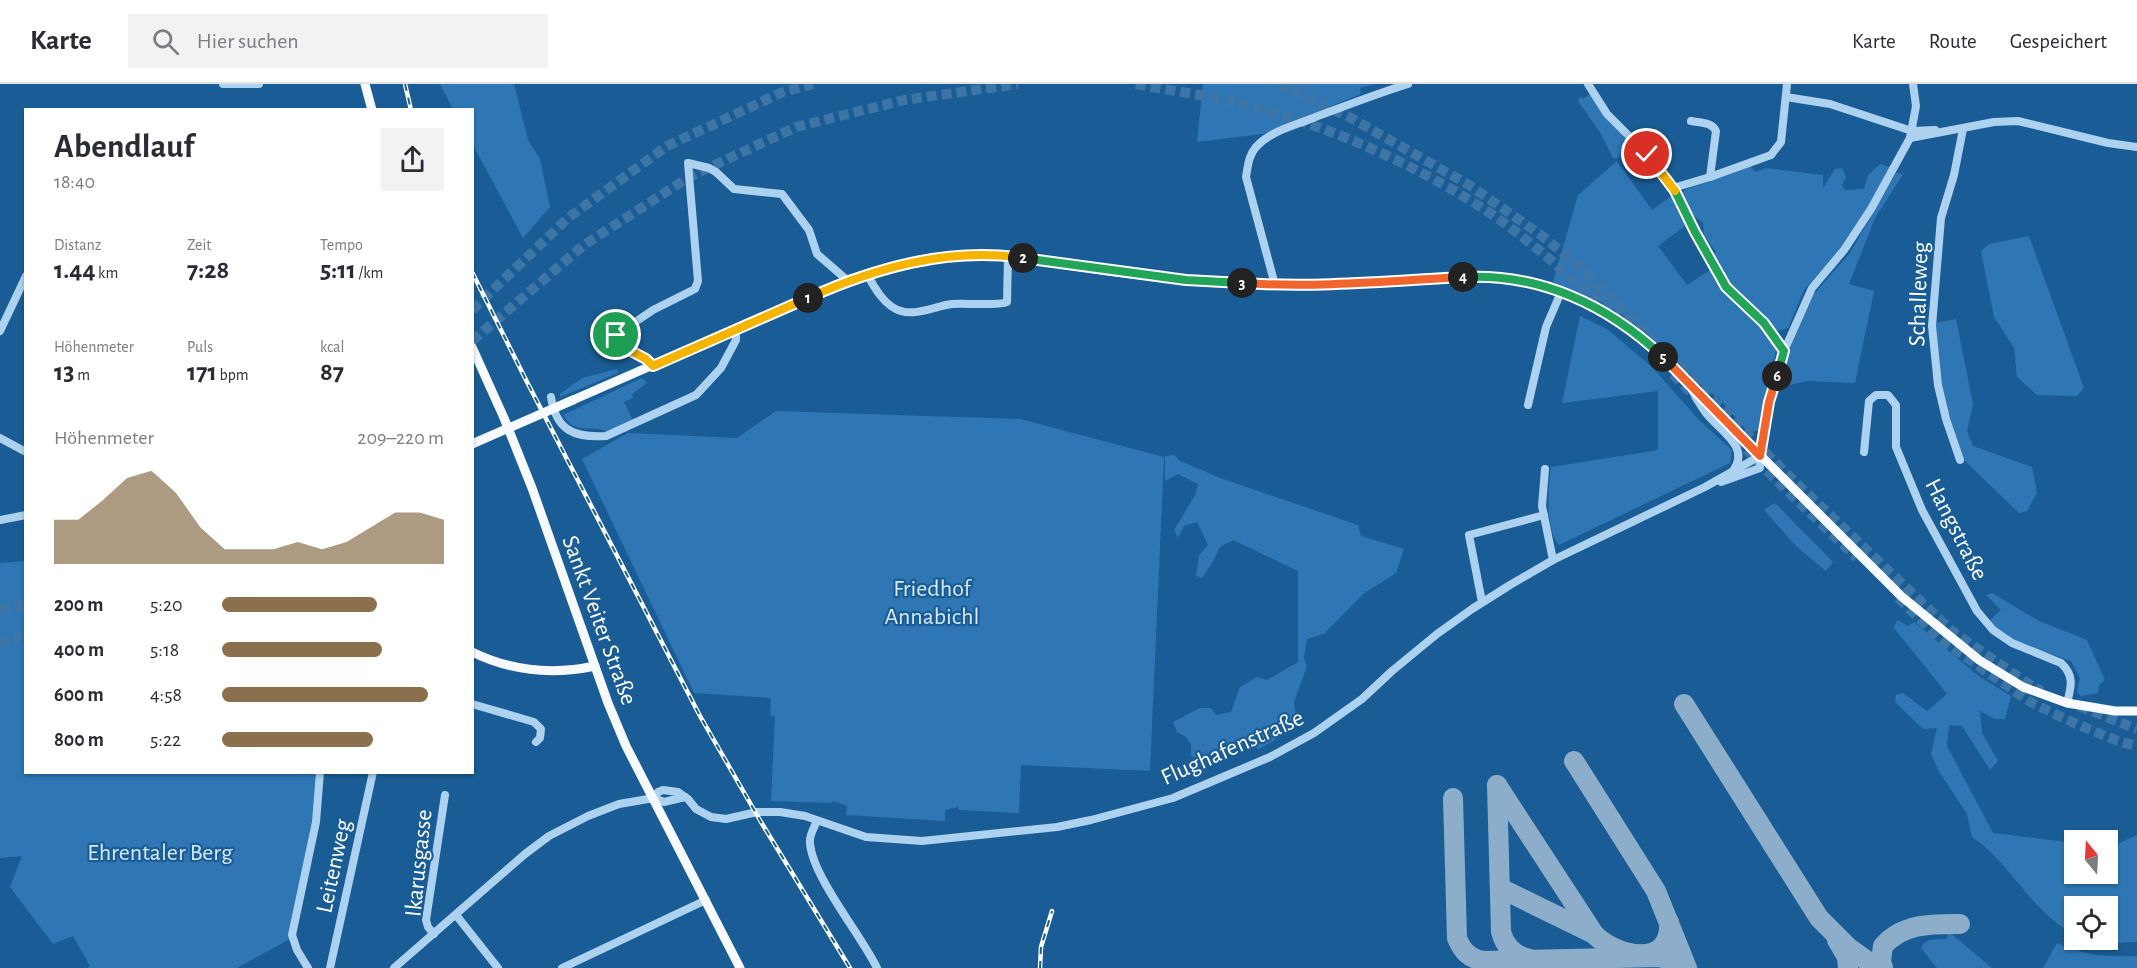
<!DOCTYPE html>
<html lang="de">
<meta charset="utf-8">
<style>
:root{--surface:#fff;--page:#f2f2f3;--text:#2b2b33;--muted:#7c7c81;--line:#e1e1e2;--accent:#8a704d}
body{margin:0;font-family:"Alegreya Sans",sans-serif;background:var(--page);color:var(--text);height:100vh;display:flex;flex-direction:column;font-size:22px;white-space:nowrap}
*{box-sizing:border-box;margin:0}
p{font-size:20px;color:var(--muted)}
.icon{flex:none;width:33px;height:33px;fill:none;stroke:currentColor;stroke-width:2;stroke-linecap:round;stroke-linejoin:round}
.map{position:relative;flex:1;overflow:hidden}
.details{position:absolute;left:24px;top:24px;width:450px;height:666px;display:flex;flex-direction:column;background:var(--surface);border-radius:0px;box-shadow:0 2px 4px #0004}
.details>*{flex:none}
.needle{width:39px;rotate:342deg}
.buttons{position:absolute;left:2064px;top:746px;display:grid;gap:12px}
.buttons a{display:grid;place-items:center;width:54px;height:54px;border-radius:0px;background:var(--surface);box-shadow:0 2px 4px #0004;font-size:30px}
.pin{position:absolute;display:grid;place-items:center;width:51px;height:51px;color:#fff;margin:-26px;border:3px solid #fff;border-radius:50%;box-shadow:0 2px 6px #0007}
.km{position:absolute;width:30px;height:30px;margin:-15px;border-radius:50%;background:#222;color:#fff;font-size:16px;line-height:30px;text-align:center}
.round{display:grid;place-items:center;flex:none;width:63px;height:63px;border-radius:0px;background:var(--page)}
.summary{display:flex;align-items:center;justify-content:space-between;height:102px;padding:0 30px}
h1{font-size:33px;font-weight:700;line-height:45px}
.figures{display:grid;grid-template-columns:repeat(3,1fr);gap:9px;height:102px;padding:6px 30px}
.figures div{display:grid;align-content:center}
.figures b{font-size:26px;font-weight:700}
.figures small{font-size:16px;font-weight:400}
.figures p{font-size:16px}
.chart{height:168px;padding:12px 30px}
.chart p{display:flex;justify-content:space-between}
.chart svg{width:100%;height:108px;margin-top:6px;fill:var(--accent);opacity:.7}
ul{padding:0 30px;list-style:none;font-size:20px}
li{display:grid;grid-template-columns:96px 72px 1fr;align-items:center;height:45px}
li i{height:15px;border-radius:8px;background:var(--accent)}
header{display:flex;align-items:center;gap:36px;box-sizing:border-box;height:84px;padding:0 30px;background:var(--surface);border-bottom:2px solid var(--line)}
header strong{font-size:28px}
nav{display:flex;gap:33px;margin-inline-start:auto;font-size:21px}
.search{width:420px;height:54px;background:var(--page);display:flex;align-items:center;gap:15px;box-sizing:border-box;padding:0 21px;border-radius:0px;color:var(--muted);font-size:22px}
.map>svg:first-child{display:block}
</style>
<header>
<strong>Karte</strong>
<div class="search"><svg class="icon" aria-label="search" viewBox="0 0 24 24"><circle cx="10" cy="10" r="6"/><path d="M15 15l6 6"/></svg>Hier suchen</div>
<nav><a>Karte</a><a>Route</a><a>Gespeichert</a></nav>
</header>
<div class="map">
<svg width="2137" height="884" viewBox="0 0 2137 884">
<rect width="100%" height="100%" fill="#1a5d96"/>
<!-- green -->
<g fill="#2e77b4">
<polygon points="440,0 514,0 528,56 540,75 550,123 523,154 473,61 472,26 453,25"/>
<polygon points="1203,0 1375,0 1360,4 1361,10 1262,50 1197,58"/>
<path d="M1590,10c12,21 26,35 45,51l-14,12 -1,-1 -3,3 -4,-1 -12,-24 -23,-33 3,-5 2,3z"/>
<path d="M1617,77l35,49 21,-15 12,31 -27,20 29,39 23,-15c3,7 7,14 12,20 18,22 46,32 54,60l-18,80 -9,3 -31,-36 -11,-6 -48,-47 -29,-24 -28,-17 -49,-21 25,-87z"/>
<path d="M1880,80l10,3 -22,40 -28,42 -36,41 -16,38 -11,3c-27,-25 -46,-40 -64,-74l3,-5 -12,-16 -1,-13c-10,-9 -24,-18 -19,-33l67,-24 4,6 11,-4 57,7v13l12,-19 7,-1 4,9 -4,8 3,5 19,-1 4,-14z"/>
<polygon points="1896,89 1903,90 1875,134 1849,200 1874,207 1855,299 1807,297 1777,304 1793,255 1812,212 1850,169"/>
<polygon points="2029,152 2084,304 2077,312 2037,311 2017,293 2014,264 1994,233 1981,167 1989,160"/>
<path d="M1580,232l27,13 45,38 47,53 33,30 -2,13 -171,82c-14,-16 -11,-57 -8,-78l107,-17v-59l-96,12z"/>
<polygon points="1956,235 1973,320 1967,347 1973,362 2032,383 2037,409 2027,427 2019,429 1963,375 1950,337 1942,301 1935,239"/>
<polygon points="617,285 618,289 560,313 560,310 582,294"/>
<path d="M642,294l5,5 -15,11 1,4 -9,4 9,18 -27,11c-19,-6 -30,4 -43,-16z"/>
<polygon points="776,327 1020,335 1164,373 1150,687 1021,681 1019,729 959,726 958,723 945,726 945,737 846,731 847,722 833,717 832,719 771,717 775,632 770,632 771,614 694,609 582,375 628,349 737,354"/>
<polygon points="1174,371 1180,377 1223,395 1358,441 1361,452 1404,465 1396,489 1363,510 1324,550 1307,555 1304,574 1307,582 1294,618 1297,643 1259,665 1245,660 1200,676 1191,672 1191,660 1185,652 1177,648 1173,638 1200,624 1211,624 1216,631 1231,628 1240,603 1257,593 1267,596 1298,578 1298,487 1233,456 1220,463 1212,479 1202,494 1196,492 1199,471 1208,461 1197,438 1184,442 1178,454 1174,446 1195,411 1198,400 1178,390 1165,397 1165,372"/>
<polygon points="1775,419 1833,478 1826,487 1796,462 1764,426"/>
<polygon points="25,477 26,688 318,689 316,721 290,855 237,884 87,884 90,882 73,852 53,860 10,803 22,772 0,774 0,479"/>
<path d="M1992,509l47,28 48,19 18,40 -6,5 -1,8 -17,3 -4,-4 3,-14 -9,-17c-28,-10 -61,-17 -82,-40l12,-11 -15,-15z"/>
<path d="M1897,536l11,6 6,-4 66,55 31,19 -6,23h-10l-15,-8 2,22 16,28 -8,9 -28,-44 -13,-1 -2,21 46,87 81,10v30h34v-27l3,1 26,-12v107l-27,1 -20,-4h18v-33h-34v28c-43,-22 -63,-71 -102,-97l-5,-23 -27,-41 -9,-19 6,-26 -14,1 -28,-27 1,-7 7,-2 24,18 20,-17 -53,-66z"/>
<path d="M1948,847l44,37h-55l-16,-20c5,-11 16,-8 26,-9z"/>
<path d="M2057,859c31,13 47,14 80,13v12h-94z"/>
</g>
<g fill="none" stroke-linecap="round" stroke-linejoin="round">
<!-- taxiway -->
<g stroke="#8caeca" stroke-width="20">
<polyline points="1684,620 1819,834 1849,864 1877,884"/>
<polyline points="1574,677 1656,807 1687,884"/>
<path d="M1497,701l97,149c23,24 78,34 75,-12"/>
<path d="M1497,701l4,147c4,14 13,24 29,27"/>
<path d="M1453,714l4,140c5,13 12,20 26,23l176,-4 11,3 12,8"/>
<polyline points="1500,804 1594,850"/>
<polyline points="1837,856 1847,873 1848,884"/>
<path d="M1883,884l-2,-7 2,-15c20,-23 48,-22 77,-22"/>
</g>
<!-- highway-tunnel -->
<g stroke="#3c75a6" stroke-width="10" stroke-dasharray="10 5" stroke-linecap="butt">
<path d="M1136,0c35,7 72,11 107,20 82,21 161,55 233,100 51,32 96,75 141,114"/>
<polyline points="1279,0 1351,34 1469,101 1541,151 1580,183 1790,393 1953,548 2032,602 2042,607"/>
<polyline points="472,226 568,134 667,62 783,8 813,0"/>
<polyline points="472,257 584,161 689,93 796,43 904,16 1018,0"/>
<polyline points="1673,290 1779,399 1857,474"/>
<polyline points="1898,514 1940,555 2030,618 2072,638 2118,657 2137,662"/>
<polyline points="0,526 26,520"/>
<polyline points="0,559 26,551"/>
<polyline points="2079,622 2137,645"/>
</g>
<!-- minor -->
<g stroke="#add2f0" stroke-width="8">
<polyline points="223,0 259,0"/>
<path d="M1588,0l19,30 40,40 26,34 22,45 31,54 38,36 20,28c-11,37 -26,78 -24,117l-39,14"/>
<polyline points="1786,13 1830,20 1912,47 1935,46"/>
<path d="M1691,37c9,2 21,1 25,10l-6,46"/>
<polyline points="1910,54 1994,38 2018,37 2108,59 2137,63"/>
<polyline points="1673,104 1710,93 1771,71 1781,58 1787,0"/>
<path d="M867,190c7,13 18,33 34,37 15,5 35,-5 51,-7 12,-1 48,2 55,-2l1,-45"/>
<path d="M1275,201l-29,-108c2,-10 2,-21 10,-30 14,-16 38,-21 57,-29 32,-12 63,-24 95,-34"/>
<polyline points="0,247 26,192"/>
<polyline points="1784,267 1812,204 1844,166 1871,125 1910,54 1916,22 1913,0"/>
<polyline points="653,282 646,275 618,260 615,255 616,251 653,226 695,205 698,197 688,79 709,84 716,88 734,105 782,110 809,146 817,170 847,196"/>
<path d="M1691,304c4,8 9,17 15,25 14,18 45,34 27,58"/>
<path d="M551,313c5,34 24,41 55,39l90,-41 25,-27 15,-28v-10"/>
<polyline points="1528,321 1546,243 1561,208"/>
<polyline points="0,354 26,368"/>
<path d="M1864,368l5,-51 7,-6h12l8,10v42l26,63 55,101 16,19 19,13 49,20c14,13 10,24 6,40"/>
<polyline points="1960,376 1946,335 1938,301 1932,242 1941,134 1954,91 1963,45"/>
<polyline points="1545,385 1542,422 1553,476"/>
<polyline points="0,436 26,431"/>
<polyline points="1482,518 1469,451 1544,431"/>
<polyline points="472,620 534,638 541,645 540,654 536,658"/>
<polyline points="654,714 658,708 663,706 678,708 688,715 696,725 711,733 726,735 757,728 780,728 805,732 866,753 922,757 1057,743 1091,736 1173,714 1270,673 1314,649 1362,615 1392,587 1437,550 1472,525 1510,501 1553,476 1705,403 1760,372"/>
<path d="M817,737c-3,7 -8,14 -7,22 2,33 51,92 67,125"/>
<polyline points="456,831 498,884"/>
<polyline points="434,850 428,843 426,836 445,711"/>
<polyline points="308,884 297,866 292,851 316,738 320,688"/>
<polyline points="330,884 373,688"/>
<polyline points="394,884 525,770 549,752 588,732 619,720 654,714 664,718 685,713"/>
<polyline points="562,884 706,816"/>
</g>
<!-- major -->
<g stroke="#f6faff" stroke-width="9">
<polyline points="365,0 372,26"/>
<polyline points="472,263 504,334 532,404 608,619 626,662 740,884"/>
<path d="M573,316l274,-120c39,-13 79,-22 120,-24 45,-3 90,8 135,14 57,8 114,14 172,15 48,1 97,-2 145,-5 32,-2 63,-5 95,-1 48,8 88,30 127,57l260,260 78,64 44,27 44,16 48,8h22"/>
<path d="M472,568c39,19 81,23 123,14"/>
</g>
<defs>
<g id="rail">
<polyline points="405,0 411,26"/>
<polyline points="472,188 526,296 700,632 761,738 850,884"/>
<polyline points="1040,884 1041,863 1052,827"/>
</g>
</defs>
<!-- rail casing -->
<use href="#rail" stroke="#fff" stroke-width="4.5"/>
<!-- rail -->
<use href="#rail" stroke="#1a5d96" stroke-width="2" stroke-dasharray="7" stroke-linecap="butt"/>
<!-- major-bridge -->
<polyline stroke="#f6faff" stroke-width="9" points="472,360 573,316"/>
</g>
<g fill="none" stroke-linecap="round" stroke-linejoin="round">
<defs>
<polyline id="split-1" points="616,251 615,255 618,260 646,275 653,282 808,214"/>
<path id="split-2" d="M808,214c67,-30 140,-51 215,-40"/>
<polyline id="split-3" points="1023,174 1186,196 1242,199"/>
<path id="split-4" d="M1242,199c74,5 148,-2 221,-6"/>
<path id="split-5" d="M1463,193c77,-4 145,28 200,80"/>
<polyline id="split-6" points="1663,273 1760,372 1769,318 1777,292"/>
<polyline id="split-7" points="1675,107 1695,148 1726,203 1764,239 1784,267 1777,292"/>
<polyline id="split-8" points="1647,70 1675,107"/>
</defs>
<!-- split-1 casing -->
<use href="#split-1" stroke="#fff" stroke-width="12"/>
<!-- split-2 casing -->
<use href="#split-2" stroke="#fff" stroke-width="12"/>
<!-- split-3 casing -->
<use href="#split-3" stroke="#fff" stroke-width="12"/>
<!-- split-4 casing -->
<use href="#split-4" stroke="#fff" stroke-width="12"/>
<!-- split-5 casing -->
<use href="#split-5" stroke="#fff" stroke-width="12"/>
<!-- split-6 casing -->
<use href="#split-6" stroke="#fff" stroke-width="12"/>
<!-- split-7 casing -->
<use href="#split-7" stroke="#fff" stroke-width="12"/>
<!-- split-8 casing -->
<use href="#split-8" stroke="#fff" stroke-width="12"/>
<!-- split-1 -->
<use href="#split-1" stroke="#f5b400" stroke-width="8"/>
<!-- split-2 -->
<use href="#split-2" stroke="#f5b400" stroke-width="8"/>
<!-- split-3 -->
<use href="#split-3" stroke="#22a559" stroke-width="8"/>
<!-- split-4 -->
<use href="#split-4" stroke="#f0652b" stroke-width="8"/>
<!-- split-5 -->
<use href="#split-5" stroke="#22a559" stroke-width="8"/>
<!-- split-6 -->
<use href="#split-6" stroke="#f0652b" stroke-width="8"/>
<!-- split-7 -->
<use href="#split-7" stroke="#22a559" stroke-width="8"/>
<!-- split-8 -->
<use href="#split-8" stroke="#f5b400" stroke-width="8"/>
</g>
<g text-anchor="middle" stroke-width="4.5" stroke-linejoin="round" paint-order="stroke">
<!-- street labels -->
<g font-size="24" fill="#fff" stroke="#1a5d96">
<text transform="translate(1918 210) rotate(-88)" y="8">Schalleweg</text>
<text transform="translate(1957 445) rotate(63)" y="8">Hangstraße</text>
<text transform="translate(600 536) rotate(70)" y="8">Sankt Veiter Straße</text>
<text transform="translate(1232 663) rotate(-24)" y="8">Flughafenstraße</text>
<text transform="translate(418 779) rotate(-84)" y="8">Ikarusgasse</text>
<text transform="translate(333 782) rotate(-78)" y="8">Leitenweg</text>
</g>
<!-- park labels -->
<g font-size="24" fill="#d4eafb" stroke="#1a5d96">
<text x="932" y="512">Friedhof<tspan x="932" dy="28">Annabichl</tspan></text>
<text x="160" y="776">Ehrentaler Berg</text>
</g>
</g>
</svg>
<div class="buttons">
<a><svg class="needle" viewBox="-14 -14 28 28"><path d="M0-13l5 13h-10z" fill="#e53935"/><path d="M0 13l5-13h-10z" fill="#7c7c81"/></svg></a>
<a><svg class="icon" aria-label="locate" viewBox="0 0 24 24"><circle cx="12" cy="12" r="6"/><path d="M12 2v4M12 18v4M2 12h4M18 12h4"/></svg></a>
</div>
<div class="pin" style="left:616px;top:251px;background:#1e9e55"><svg class="icon" aria-label="arrive" viewBox="0 0 24 24"><path d="M6 21V4h12l-3 4 3 4H6"/></svg></div>
<div class="pin" style="left:1647px;top:70px;background:#d93025"><svg class="icon" aria-label="check" viewBox="0 0 24 24"><path d="M5 12l5 5 9-10"/></svg></div>
<b class="km" style="left:808px;top:214px">1</b>
<b class="km" style="left:1023px;top:174px">2</b>
<b class="km" style="left:1242px;top:199px">3</b>
<b class="km" style="left:1463px;top:193px">4</b>
<b class="km" style="left:1663px;top:273px">5</b>
<b class="km" style="left:1777px;top:292px">6</b>
<section class="details">
<div class="summary"><div><h1>Abendlauf</h1><p>18:40</p></div><a class="round"><svg class="icon" aria-label="share" viewBox="0 0 24 24"><path d="M12 15V3M7 8l5-5 5 5M5 13v7h14v-7"/></svg></a></div>
<div class="figures">
<div><p>Distanz</p><b>1.44<small> km</small></b></div>
<div><p>Zeit</p><b>7:28</b></div>
<div><p>Tempo</p><b>5:11<small> /km</small></b></div>
</div>
<div class="figures">
<div><p>Höhenmeter</p><b>13<small> m</small></b></div>
<div><p>Puls</p><b>171<small> bpm</small></b></div>
<div><p>kcal</p><b>87</b></div>
</div>
<div class="chart"><p><span>Höhenmeter</span>209–220 m</p>
<svg viewBox="0 0 160 44" preserveAspectRatio="none"><path d="M0 44V26L10 26L20 18L30 9L40 6L50 15L60 29L70 38L80 38L90 38L100 35L110 38L120 35L130 29L140 23L150 23L160 26V44z"/></svg>
</div>
<ul>
<li><b>200 m</b>5:20<i style="width:70%"></i></li>
<li><b>400 m</b>5:18<i style="width:72%"></i></li>
<li><b>600 m</b>4:58<i style="width:93%"></i></li>
<li><b>800 m</b>5:22<i style="width:68%"></i></li>
</ul>
</section>
</div>
